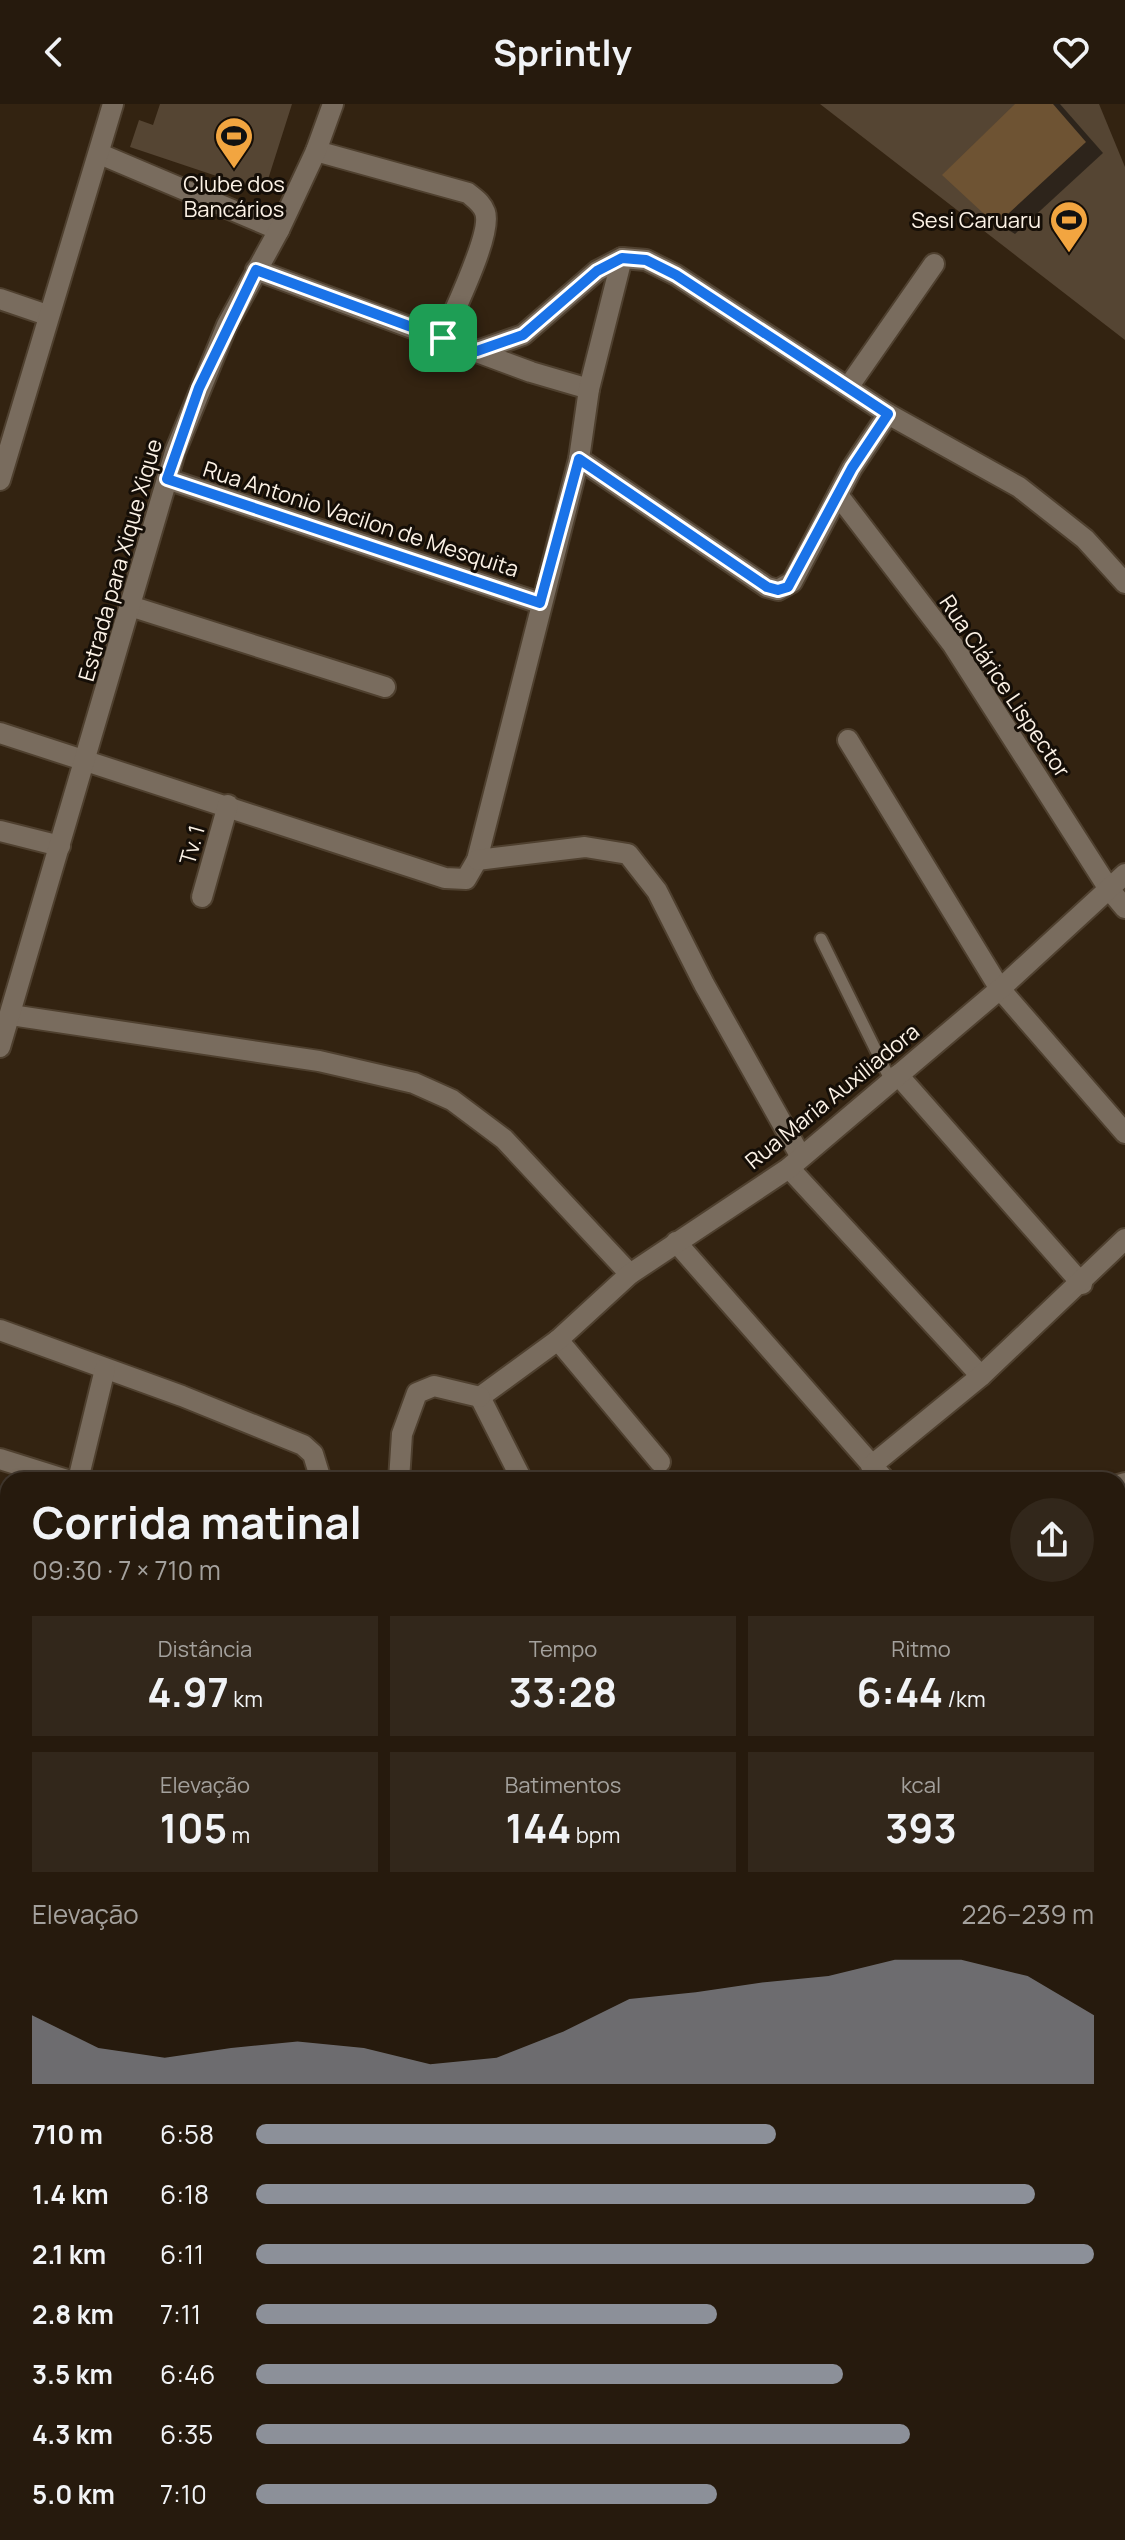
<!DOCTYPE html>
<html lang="pt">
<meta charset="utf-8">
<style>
:root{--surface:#261a0d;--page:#32271b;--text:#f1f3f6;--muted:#a4a19d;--line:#42382e;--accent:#8c9099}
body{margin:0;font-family:Manrope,sans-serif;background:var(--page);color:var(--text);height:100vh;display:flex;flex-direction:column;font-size:30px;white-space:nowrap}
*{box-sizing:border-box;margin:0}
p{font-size:26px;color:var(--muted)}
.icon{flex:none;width:44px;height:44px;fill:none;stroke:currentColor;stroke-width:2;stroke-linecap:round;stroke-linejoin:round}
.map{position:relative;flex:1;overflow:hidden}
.drawer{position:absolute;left:0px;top:1368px;width:1126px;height:1068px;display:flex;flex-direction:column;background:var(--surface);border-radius:24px 24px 0 0;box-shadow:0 2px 6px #0004,0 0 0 2px var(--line)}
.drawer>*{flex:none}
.pin{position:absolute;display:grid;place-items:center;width:68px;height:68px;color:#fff;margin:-34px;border-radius:16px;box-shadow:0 4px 12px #0006}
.round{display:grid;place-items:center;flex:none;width:84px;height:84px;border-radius:42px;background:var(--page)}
.overview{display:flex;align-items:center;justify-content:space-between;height:136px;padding:0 32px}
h1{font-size:44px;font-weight:700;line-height:60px}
.metrics{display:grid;grid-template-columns:repeat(3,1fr);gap:12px;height:136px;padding:8px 32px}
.metrics div{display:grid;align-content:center;border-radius:0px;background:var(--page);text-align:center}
.metrics b{font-size:40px;font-weight:700}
.metrics small{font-size:22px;font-weight:400}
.metrics p{font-size:22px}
.chart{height:224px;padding:16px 32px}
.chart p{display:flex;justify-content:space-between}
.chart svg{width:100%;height:144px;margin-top:8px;fill:var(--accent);opacity:.7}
ul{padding:0 32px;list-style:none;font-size:26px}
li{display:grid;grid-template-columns:128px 96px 1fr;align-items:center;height:60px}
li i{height:20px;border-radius:10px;background:var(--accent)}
header{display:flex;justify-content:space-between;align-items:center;height:104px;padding:0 32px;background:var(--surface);font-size:36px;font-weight:700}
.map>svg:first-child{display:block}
</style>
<header><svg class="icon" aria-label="back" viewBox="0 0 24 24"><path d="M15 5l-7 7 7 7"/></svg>Sprintly<svg class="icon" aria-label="heart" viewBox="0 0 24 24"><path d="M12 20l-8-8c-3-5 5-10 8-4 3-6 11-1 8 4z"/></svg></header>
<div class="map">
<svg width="1125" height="2436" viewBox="0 0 1125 2436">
<rect width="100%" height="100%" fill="#332311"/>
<!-- green -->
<g fill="#554533">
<polygon points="160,0 292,0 264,88 130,43 139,16 153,21"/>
<polygon points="820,0 1099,0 1125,63 1125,236"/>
</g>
<!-- shadow -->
<polygon fill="#0007" points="1018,0 1060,0 1103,49 1015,130 997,119"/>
<!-- building -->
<polygon fill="#6e5333" points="1015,0 1053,0 1086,38 996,121 942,71"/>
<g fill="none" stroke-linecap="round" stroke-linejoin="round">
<defs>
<polyline id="service" points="821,835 891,977"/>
<g id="minor">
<path d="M316,47l152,42c7,6 14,10 17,19 8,22 -33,102 -42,126"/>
<polyline points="100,50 279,126"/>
<polyline points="256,166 531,268 589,285"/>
<polyline points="0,195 47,211"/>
<polyline points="477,247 523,231 597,167 622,154 646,156 676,171 888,310 1019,383 1085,435 1125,479"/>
<polyline points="849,282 934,160"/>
<polyline points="579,355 767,483 778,486 792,478 852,364 888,310"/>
<polyline points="167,375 540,499"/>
<polyline points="0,376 113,0"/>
<polyline points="838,391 953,541 1109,785 1125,804"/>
<polyline points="130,502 385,583"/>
<polyline points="0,629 445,774 466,775 477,756 579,355 589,285 622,154"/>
<polyline points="848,636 1000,885 1125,1029"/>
<polyline points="0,727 60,742"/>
<polyline points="477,756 585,743 628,750 657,787 704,880 801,1053"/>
<polyline points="202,793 228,701"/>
<polyline points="11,911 319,957 414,979 452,996 504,1035 630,1170"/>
<polyline points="898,971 1082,1180"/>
<polyline points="789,1064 981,1272"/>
<polyline points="676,1138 885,1376"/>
<polyline points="0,1226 182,1292 303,1341 313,1350 321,1376"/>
<polyline points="558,1236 660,1358"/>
<polyline points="480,1293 558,1236 630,1170 789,1064 1000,885 1125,770"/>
<polyline points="480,1293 522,1376"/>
<polyline points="0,1355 67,1376"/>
<polyline points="871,1362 981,1272 1125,1135"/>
<polyline points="78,1376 105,1265"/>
<polyline points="399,1376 402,1330 417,1289 434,1282 480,1293"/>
<polyline points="1118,1381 1125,1379"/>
<polyline points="1118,1521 1125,1518"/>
<polyline points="0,1622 8,1599"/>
<polyline points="1118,1622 1125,1619"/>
<polyline points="1118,1640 1125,1648"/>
<polyline points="0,1661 8,1664"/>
<polyline points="1118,1704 1125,1698"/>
<polyline points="1118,1913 1125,1906"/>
<polyline points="0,2034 8,2031"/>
<polyline points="1118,2101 1125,2093"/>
<polyline points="0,2193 0,2208"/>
<polyline points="1118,2314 1125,2306"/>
<polyline points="348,2428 351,2436"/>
<polyline points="500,2428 504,2436"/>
<polyline points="645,2428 649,2436"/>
<polyline points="795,2428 798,2436"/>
<polyline points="940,2428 943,2436"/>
<polyline points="1109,2428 1118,2436"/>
<polyline points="404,2436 422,2428"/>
<polyline points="1007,2436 1015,2428"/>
</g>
<polyline id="tertiary" points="0,943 175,348 227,221 279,126 316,47 333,0"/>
</defs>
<!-- service casing -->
<use href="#service" stroke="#4f402f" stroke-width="15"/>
<!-- minor casing -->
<use href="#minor" stroke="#4f402f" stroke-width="24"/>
<!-- tertiary casing -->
<use href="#tertiary" stroke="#4f402f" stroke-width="24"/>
<!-- service -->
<use href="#service" stroke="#796c5e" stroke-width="11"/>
<!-- minor -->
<use href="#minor" stroke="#796c5e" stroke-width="20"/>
<!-- tertiary -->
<use href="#tertiary" stroke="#796c5e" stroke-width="20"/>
</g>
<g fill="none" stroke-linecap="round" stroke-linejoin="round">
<defs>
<polygon id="route" points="622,154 646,156 676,171 888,310 852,364 788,483 778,486 767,483 579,355 540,499 167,375 199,284 256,166 477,247 523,231 597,167"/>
</defs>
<!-- route casing -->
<use href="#route" stroke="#fff" stroke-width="16"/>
<!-- route -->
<use href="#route" stroke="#1a73e8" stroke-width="10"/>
</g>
<!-- icons -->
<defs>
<symbol id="stadium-pin" viewBox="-11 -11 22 30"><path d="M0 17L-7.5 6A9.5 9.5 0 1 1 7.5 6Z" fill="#f2a540" stroke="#150e07"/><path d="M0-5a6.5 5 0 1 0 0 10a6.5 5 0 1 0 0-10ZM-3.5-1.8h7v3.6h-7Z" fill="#111"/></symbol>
</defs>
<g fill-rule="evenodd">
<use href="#stadium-pin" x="212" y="10" width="44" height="60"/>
<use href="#stadium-pin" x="1047" y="94" width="44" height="60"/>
</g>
<g text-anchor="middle" stroke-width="6" stroke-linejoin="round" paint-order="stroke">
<!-- poi labels -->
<g font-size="22" fill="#fcf2e6" stroke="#150e07">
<text x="234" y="88">Clube dos<tspan x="234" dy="25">Bancários</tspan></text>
<text x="1041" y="124" text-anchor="end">Sesi Caruaru</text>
</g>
<!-- street labels -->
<g font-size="22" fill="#fcf2e6" stroke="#150e07">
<text transform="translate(361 415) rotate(18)" y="8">Rua Antonio Vacilon de Mesquita</text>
<text transform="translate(120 456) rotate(-74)" y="8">Estrada para Xique Xique</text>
<text transform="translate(1005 582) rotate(56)" y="8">Rua Clárice Lispector</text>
<text transform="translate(192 741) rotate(-74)" y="8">Tv. 1</text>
<text transform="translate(832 992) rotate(-39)" y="8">Rua Maria Auxiliadora</text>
</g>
</g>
</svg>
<div class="pin" style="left:443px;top:234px;background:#1e9e55"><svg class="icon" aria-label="arrive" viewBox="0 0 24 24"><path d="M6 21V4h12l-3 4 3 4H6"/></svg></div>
<section class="drawer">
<div class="overview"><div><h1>Corrida matinal</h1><p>09:30 · 7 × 710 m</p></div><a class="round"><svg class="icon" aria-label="share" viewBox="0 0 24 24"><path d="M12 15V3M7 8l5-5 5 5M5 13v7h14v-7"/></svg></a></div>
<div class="metrics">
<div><p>Distância</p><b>4.97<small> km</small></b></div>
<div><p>Tempo</p><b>33:28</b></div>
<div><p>Ritmo</p><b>6:44<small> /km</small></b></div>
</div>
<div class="metrics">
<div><p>Elevação</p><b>105<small> m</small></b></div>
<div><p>Batimentos</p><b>144<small> bpm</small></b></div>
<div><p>kcal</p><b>393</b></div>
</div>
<div class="chart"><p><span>Elevação</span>226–239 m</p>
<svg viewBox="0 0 160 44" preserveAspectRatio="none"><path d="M0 44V23L10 33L20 36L30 33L40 31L50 33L60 38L70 36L80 28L90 18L100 16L110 13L120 11L130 6L140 6L150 11L160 23V44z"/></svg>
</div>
<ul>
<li><b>710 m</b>6:58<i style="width:62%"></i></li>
<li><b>1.4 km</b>6:18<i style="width:93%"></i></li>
<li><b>2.1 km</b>6:11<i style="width:100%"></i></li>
<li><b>2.8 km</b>7:11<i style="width:55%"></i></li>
<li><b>3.5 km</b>6:46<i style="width:70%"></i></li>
<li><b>4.3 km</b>6:35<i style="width:78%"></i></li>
<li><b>5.0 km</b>7:10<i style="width:55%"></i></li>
</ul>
</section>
</div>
